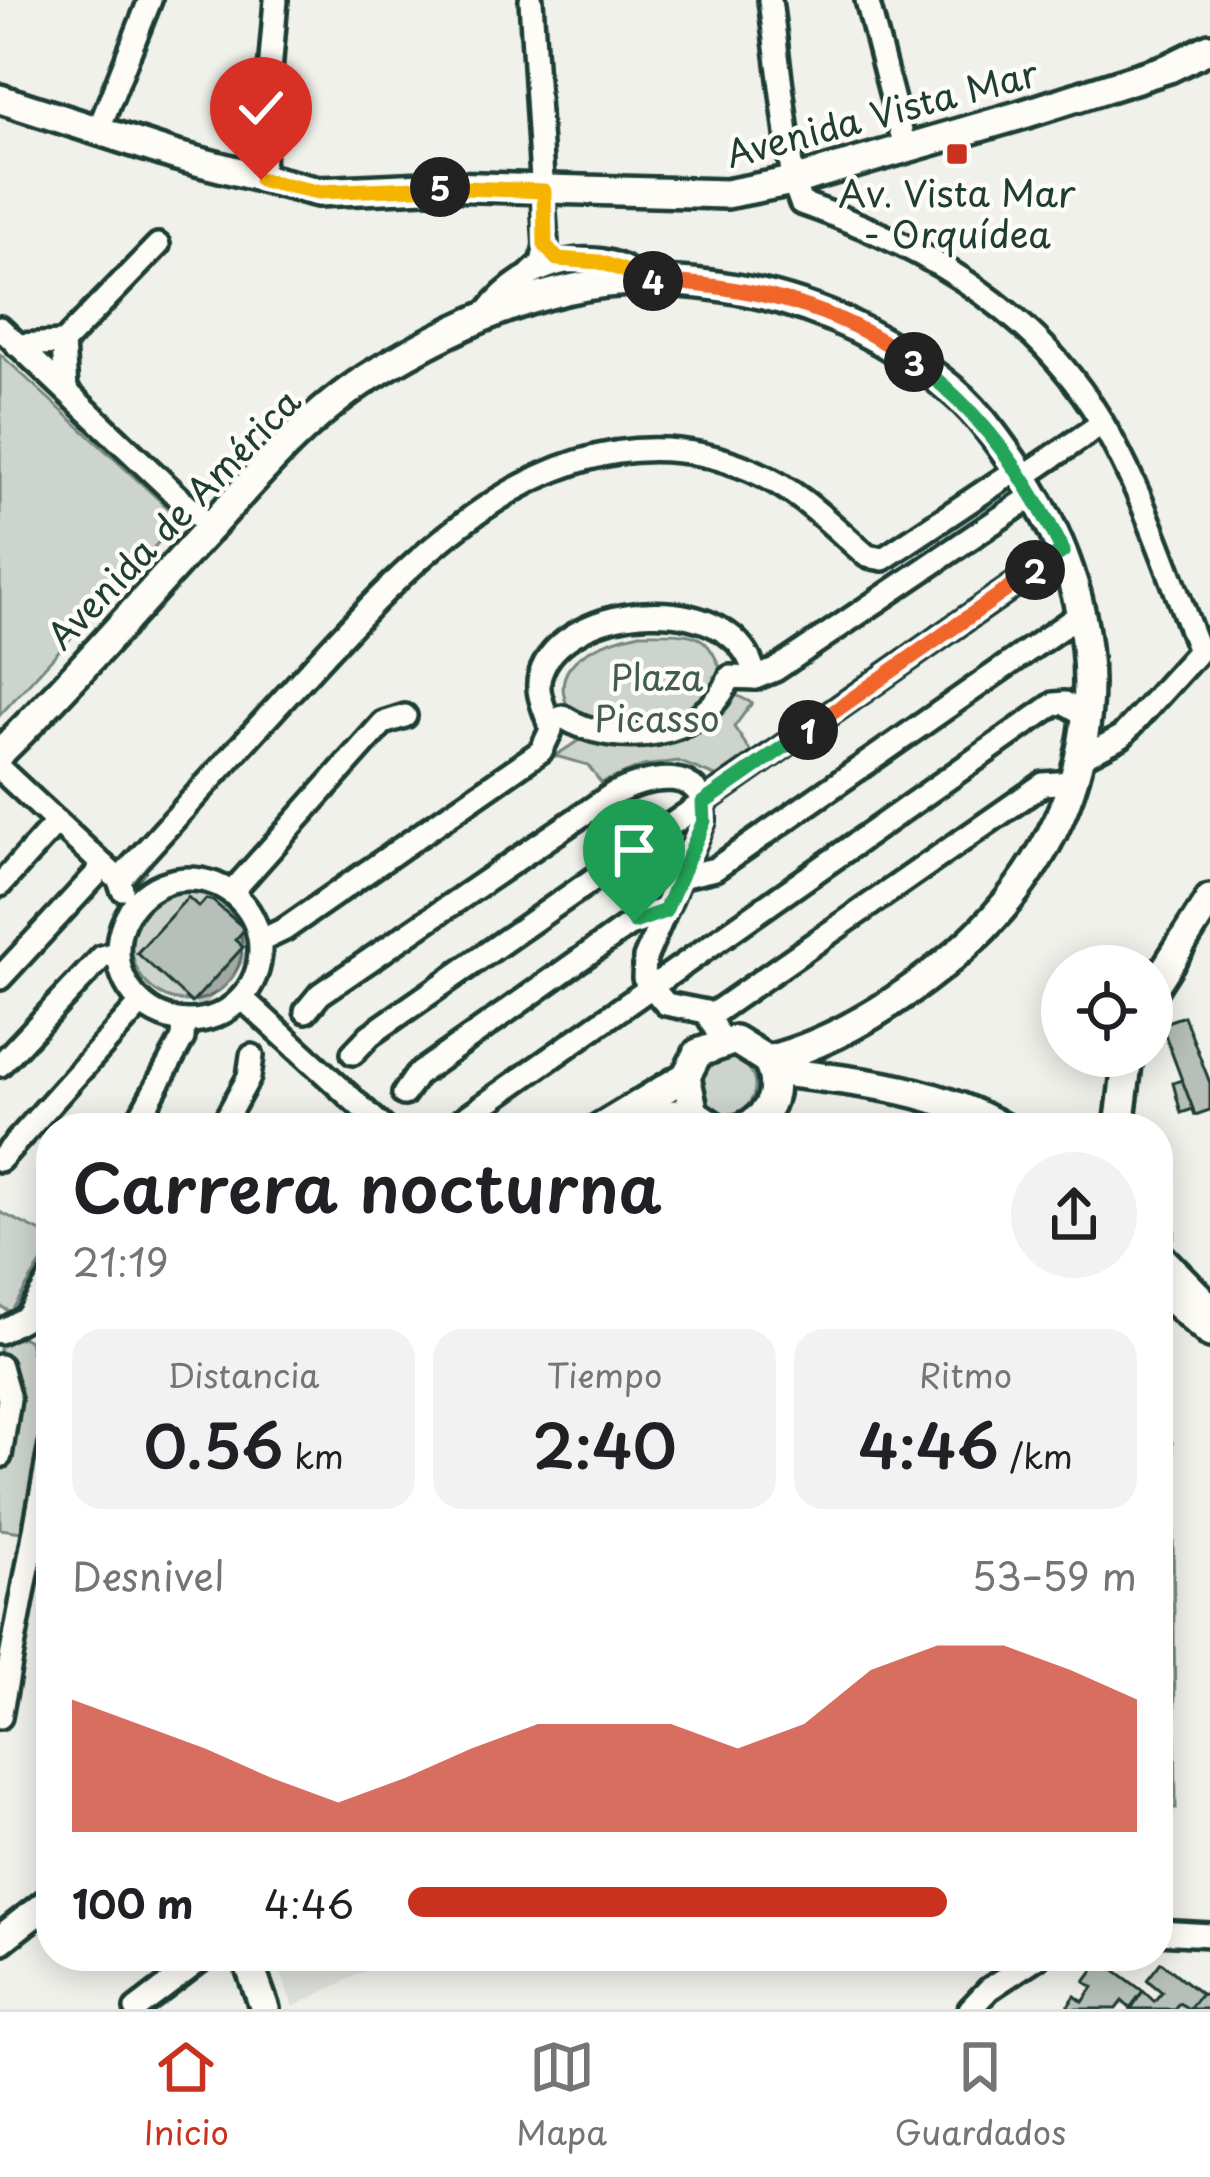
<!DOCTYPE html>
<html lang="es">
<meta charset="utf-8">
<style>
:root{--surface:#fff;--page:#f2f2f2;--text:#202124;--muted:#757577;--line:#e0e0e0;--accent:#c8321e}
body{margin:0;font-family:"Playpen Sans",sans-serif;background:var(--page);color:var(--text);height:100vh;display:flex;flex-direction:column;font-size:45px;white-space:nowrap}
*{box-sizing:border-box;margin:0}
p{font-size:39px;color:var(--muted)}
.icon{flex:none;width:66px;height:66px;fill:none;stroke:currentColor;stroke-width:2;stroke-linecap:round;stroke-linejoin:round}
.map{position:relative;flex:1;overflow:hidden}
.sheet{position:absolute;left:36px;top:1113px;width:1137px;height:858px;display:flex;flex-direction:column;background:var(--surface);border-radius:48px;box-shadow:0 6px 30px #0003}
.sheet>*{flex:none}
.fabs{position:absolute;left:1041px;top:945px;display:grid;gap:24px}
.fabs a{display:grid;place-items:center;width:132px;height:132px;border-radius:50%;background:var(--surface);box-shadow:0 6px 30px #0003;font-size:60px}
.pin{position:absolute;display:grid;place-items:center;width:102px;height:102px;color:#fff;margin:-123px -51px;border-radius:50% 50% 50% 0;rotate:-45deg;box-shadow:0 0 12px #0007}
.pin .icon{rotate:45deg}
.km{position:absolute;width:60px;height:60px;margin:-30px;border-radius:50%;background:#222;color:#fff;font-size:33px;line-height:60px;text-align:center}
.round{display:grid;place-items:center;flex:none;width:126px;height:126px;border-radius:63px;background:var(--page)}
.summary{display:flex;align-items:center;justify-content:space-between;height:204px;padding:0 36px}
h1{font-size:66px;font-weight:600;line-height:90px}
.figures{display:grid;grid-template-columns:repeat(3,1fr);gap:18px;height:204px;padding:12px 36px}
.figures div{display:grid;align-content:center;border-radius:30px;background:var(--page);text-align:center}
.figures b{font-size:60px;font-weight:600}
.figures small{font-size:33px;font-weight:400}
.figures p{font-size:33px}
.chart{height:336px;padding:24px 36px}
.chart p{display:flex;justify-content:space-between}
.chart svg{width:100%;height:216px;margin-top:12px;fill:var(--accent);opacity:.7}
ul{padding:0 36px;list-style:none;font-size:39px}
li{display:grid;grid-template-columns:192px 144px 1fr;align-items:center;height:90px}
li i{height:30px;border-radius:15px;background:var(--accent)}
.tabs{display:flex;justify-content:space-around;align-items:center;height:168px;border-top:3px solid var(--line);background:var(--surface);font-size:33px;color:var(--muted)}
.tabs a{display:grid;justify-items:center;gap:6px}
.tabs .on{color:var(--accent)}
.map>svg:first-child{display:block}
</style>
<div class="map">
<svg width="1210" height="2009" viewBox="0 0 1210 2009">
<rect width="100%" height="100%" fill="#f0f1eb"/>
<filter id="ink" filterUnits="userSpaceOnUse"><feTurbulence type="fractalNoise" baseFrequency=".00833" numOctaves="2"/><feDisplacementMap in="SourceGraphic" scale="24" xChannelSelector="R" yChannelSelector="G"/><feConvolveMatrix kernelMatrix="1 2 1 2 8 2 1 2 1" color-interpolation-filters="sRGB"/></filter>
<g filter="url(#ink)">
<!-- built -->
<polygon fill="#dfe2dc" points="275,1956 395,1956 293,2007"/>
<!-- green -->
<g fill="#cdd3cd" stroke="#768880" stroke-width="3">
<polygon points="0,354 180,519 0,715"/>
<path d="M640,633c72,-1 64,1 92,60l20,10 -18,24 19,28 -33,23 -42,-17 -35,5 -42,17 -13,-18 -33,-9 32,-21c-53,-60 -10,-88 53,-102z"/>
<circle cx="187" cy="946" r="55"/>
<circle cx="727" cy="1086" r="28"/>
<polygon points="0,1212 51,1237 51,1247 11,1312 0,1306"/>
<polygon points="22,1337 29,1341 36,1375 51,1386 51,1412 22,1532 0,1529 0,1345"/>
<polygon points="1158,1443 1172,1443 1176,1808 1158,1808"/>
</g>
<!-- shadow -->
<g fill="#0003">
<polygon points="212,904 251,939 241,950 249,957 202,1009 141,953"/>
<polygon points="1101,1965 1155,2005 1165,1992 1210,2000 1210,2009 1129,2005 1070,2009 1083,2006 1096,1988"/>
</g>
<!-- building -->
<g fill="#b6bfb8" stroke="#1f3d34" stroke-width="3">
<polygon points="188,897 199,907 206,899 213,901 245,929 235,940 243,947 192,1003 137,953"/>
<polygon points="1184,1016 1210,1083 1210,1110 1195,1115 1161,1024"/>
<polygon points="1182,1080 1193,1109 1181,1113 1173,1083"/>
<polygon points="1101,1960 1143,1991 1130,2008 1122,2001 1116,2009 1066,2009 1075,1996 1083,2002 1093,1987 1085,1982"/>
<polygon points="1161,1962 1201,1994 1189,2009 1179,2003 1174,2009 1131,2009 1143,1991 1154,2001 1162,1992 1147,1980"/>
<polygon points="1201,1994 1210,1995 1210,2009 1189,2009"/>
</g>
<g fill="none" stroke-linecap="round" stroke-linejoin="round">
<defs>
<g id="street">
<polyline points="531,0 546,245 542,263 531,273"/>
<path d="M770,0l23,181 8,22c114,39 222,99 290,202 48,73 76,165 108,246l-78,86 -40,21"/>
<polyline points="867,0 905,147"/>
<polyline points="98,131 150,0"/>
<polyline points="261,180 276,0"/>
<path d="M483,319c28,-49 111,-83 158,-39"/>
<polyline points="0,328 210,527"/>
<polyline points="63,343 158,245"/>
<polyline points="17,345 63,343 66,390"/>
<polyline points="1023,477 1101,424"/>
<path d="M549,722l14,-5c53,33 142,23 167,-40l25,1 20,-8 259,-175"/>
<polyline points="0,769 119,880 122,889"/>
<polyline points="680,877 715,869 1082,613"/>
<circle cx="189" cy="950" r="71"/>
<path d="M119,880c58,-63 115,-126 172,-189 114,-125 268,-302 460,-221 49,21 77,52 116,86l16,3 135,-90"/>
<polyline points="0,885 57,822"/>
<polyline points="232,892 383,723 405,716"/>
<path d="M260,941l25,-12 256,-178 10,-21c-4,-17 -16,-36 -11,-54 22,-77 201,-90 215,2"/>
<polyline points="0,978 104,866"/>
<polyline points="242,998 384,1128"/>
<path d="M306,1011l14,-17 293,-200c34,-17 94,-31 91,27l-59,137 -1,20 22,26 40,8 16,29"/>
<polyline points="710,1016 1043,784 1072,782"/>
<polyline points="353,1053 370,1035 1063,551"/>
<polyline points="0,1065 102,957 117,953"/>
<polyline points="404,1094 417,1075 643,915 665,911"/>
<polyline points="134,1128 183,1038 184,1021"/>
<polyline points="221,1128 249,1077 252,1056"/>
<polyline points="451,1128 1054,704 1065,703 1089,717"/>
<polyline points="0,1160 141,1003"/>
<polyline points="0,1332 27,1317 51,1278"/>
<polyline points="0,1366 9,1399 0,1456"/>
<polyline points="0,1717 51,1444"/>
<polyline points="1158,1932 1210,1935"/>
<polyline points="136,2009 206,1956"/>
<polyline points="970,2009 989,1989 1039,1956"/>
</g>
<g id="secondary">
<polyline points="0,99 177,156 318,192 446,186 726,194 793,181 1021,115 1169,68 1210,48"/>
<path d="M0,753c74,-73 143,-153 214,-230 47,-52 95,-108 155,-146 79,-49 180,-97 275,-96 115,0 219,35 308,109 30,25 55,63 76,95 105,168 69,356 -84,479 -51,41 -113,80 -177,96"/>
<polyline points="1152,990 1210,899"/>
<path d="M773,1071c80,10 159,16 230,57"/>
<polyline points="600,1128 686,1076"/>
<polyline points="635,1128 661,1115 694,1113"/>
<path d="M716,1128l-22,-15 -8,-37 12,-23 37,-13 32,20c14,28 6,55 -24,68"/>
<polyline points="1119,1128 1128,1056"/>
<polyline points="1158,1223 1158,1232"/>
<polyline points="1158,1255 1210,1308"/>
<polyline points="1158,1287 1210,1333"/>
<polyline points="0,1940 51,1900"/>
<polyline points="246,1956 265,2009"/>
</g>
</defs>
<!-- street casing -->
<use href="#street" stroke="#1f3d34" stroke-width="30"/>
<!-- secondary casing -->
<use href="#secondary" stroke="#1f3d34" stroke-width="36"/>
<!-- street -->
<use href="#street" stroke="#fdfcf7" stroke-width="21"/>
<!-- secondary -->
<use href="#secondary" stroke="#fdfcf7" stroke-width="27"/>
</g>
</g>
<g fill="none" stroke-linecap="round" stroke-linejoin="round" filter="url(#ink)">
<defs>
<polyline id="split-1" points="634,922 665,911 704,821 703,803 808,730"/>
<polyline id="split-2" points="808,730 1035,570"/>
<path id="split-3" d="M914,362c68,50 112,114 149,189l-28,19"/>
<path id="split-4" d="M653,281c95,5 182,23 261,81"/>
<polyline id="split-5" points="440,187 544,191 545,245 557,259 600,262 653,281"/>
<polyline id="split-6" points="261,180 318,192 440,187"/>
</defs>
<!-- split-1 casing -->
<use href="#split-1" stroke="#fff" stroke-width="24"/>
<!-- split-2 casing -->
<use href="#split-2" stroke="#fff" stroke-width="24"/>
<!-- split-3 casing -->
<use href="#split-3" stroke="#fff" stroke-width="24"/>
<!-- split-4 casing -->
<use href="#split-4" stroke="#fff" stroke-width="24"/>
<!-- split-5 casing -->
<use href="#split-5" stroke="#fff" stroke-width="24"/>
<!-- split-6 casing -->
<use href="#split-6" stroke="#fff" stroke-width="24"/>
<!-- split-1 -->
<use href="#split-1" stroke="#22a559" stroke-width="15"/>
<!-- split-2 -->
<use href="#split-2" stroke="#f0652b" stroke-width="15"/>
<!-- split-3 -->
<use href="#split-3" stroke="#22a559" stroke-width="15"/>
<!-- split-4 -->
<use href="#split-4" stroke="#f0652b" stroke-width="15"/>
<!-- split-5 -->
<use href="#split-5" stroke="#f5b400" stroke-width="15"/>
<!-- split-6 -->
<use href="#split-6" stroke="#f5b400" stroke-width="15"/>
</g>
<!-- markers -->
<rect fill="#c8321e" stroke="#fdfcf7" stroke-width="4.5" x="945" y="142" width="24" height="24" rx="6"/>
<g text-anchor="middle" stroke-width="9" stroke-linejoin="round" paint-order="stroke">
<!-- street labels -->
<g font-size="36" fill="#1f3d34" stroke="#fdfcf7">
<text transform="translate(882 114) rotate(-15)" y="13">Avenida Vista Mar</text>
<text transform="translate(174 519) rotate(-46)" y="13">Avenida de América</text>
</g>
<!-- poi labels -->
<g font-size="36" fill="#1f3d34" stroke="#fdfcf7">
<text x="957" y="207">Av. Vista Mar<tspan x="957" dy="41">- Orquídea</tspan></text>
</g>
<!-- park labels -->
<g font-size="36" fill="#425b53" stroke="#fdfcf7">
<text x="657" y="691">Plaza<tspan x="657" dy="41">Picasso</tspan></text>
</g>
</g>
</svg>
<div class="fabs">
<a><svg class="icon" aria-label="locate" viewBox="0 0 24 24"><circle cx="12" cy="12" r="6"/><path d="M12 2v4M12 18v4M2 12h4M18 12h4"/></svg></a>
</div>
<div class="pin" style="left:634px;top:922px;background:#1e9e55"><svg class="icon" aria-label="arrive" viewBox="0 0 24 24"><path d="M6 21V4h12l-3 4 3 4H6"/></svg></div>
<div class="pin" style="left:261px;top:180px;background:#d93025"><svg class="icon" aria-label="check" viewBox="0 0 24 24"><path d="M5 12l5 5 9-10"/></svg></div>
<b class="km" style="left:808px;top:730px">1</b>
<b class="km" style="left:1035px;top:570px">2</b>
<b class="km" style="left:914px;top:362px">3</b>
<b class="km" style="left:653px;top:281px">4</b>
<b class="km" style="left:440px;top:187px">5</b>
<section class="sheet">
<div class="summary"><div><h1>Carrera nocturna</h1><p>21:19</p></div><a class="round"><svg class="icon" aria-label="share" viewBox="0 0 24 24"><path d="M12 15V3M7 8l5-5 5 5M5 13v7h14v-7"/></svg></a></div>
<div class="figures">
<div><p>Distancia</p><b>0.56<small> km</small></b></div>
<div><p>Tiempo</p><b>2:40</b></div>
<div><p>Ritmo</p><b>4:46<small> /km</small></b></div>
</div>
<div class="chart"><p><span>Desnivel</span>53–59 m</p>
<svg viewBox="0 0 160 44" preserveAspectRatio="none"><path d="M0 44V17L10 22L20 27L30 33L40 38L50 33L60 27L70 22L80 22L90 22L100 27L110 22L120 11L130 6L140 6L150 11L160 17V44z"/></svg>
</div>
<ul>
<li><b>100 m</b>4:46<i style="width:74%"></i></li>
</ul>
</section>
</div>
<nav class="tabs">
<a class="on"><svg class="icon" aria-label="home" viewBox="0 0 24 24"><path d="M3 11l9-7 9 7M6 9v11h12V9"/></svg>Inicio</a>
<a><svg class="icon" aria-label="map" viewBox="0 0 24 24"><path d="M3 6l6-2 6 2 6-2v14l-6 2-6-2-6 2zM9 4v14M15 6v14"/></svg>Mapa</a>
<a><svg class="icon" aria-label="saved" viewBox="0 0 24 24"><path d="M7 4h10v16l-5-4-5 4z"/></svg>Guardados</a>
</nav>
